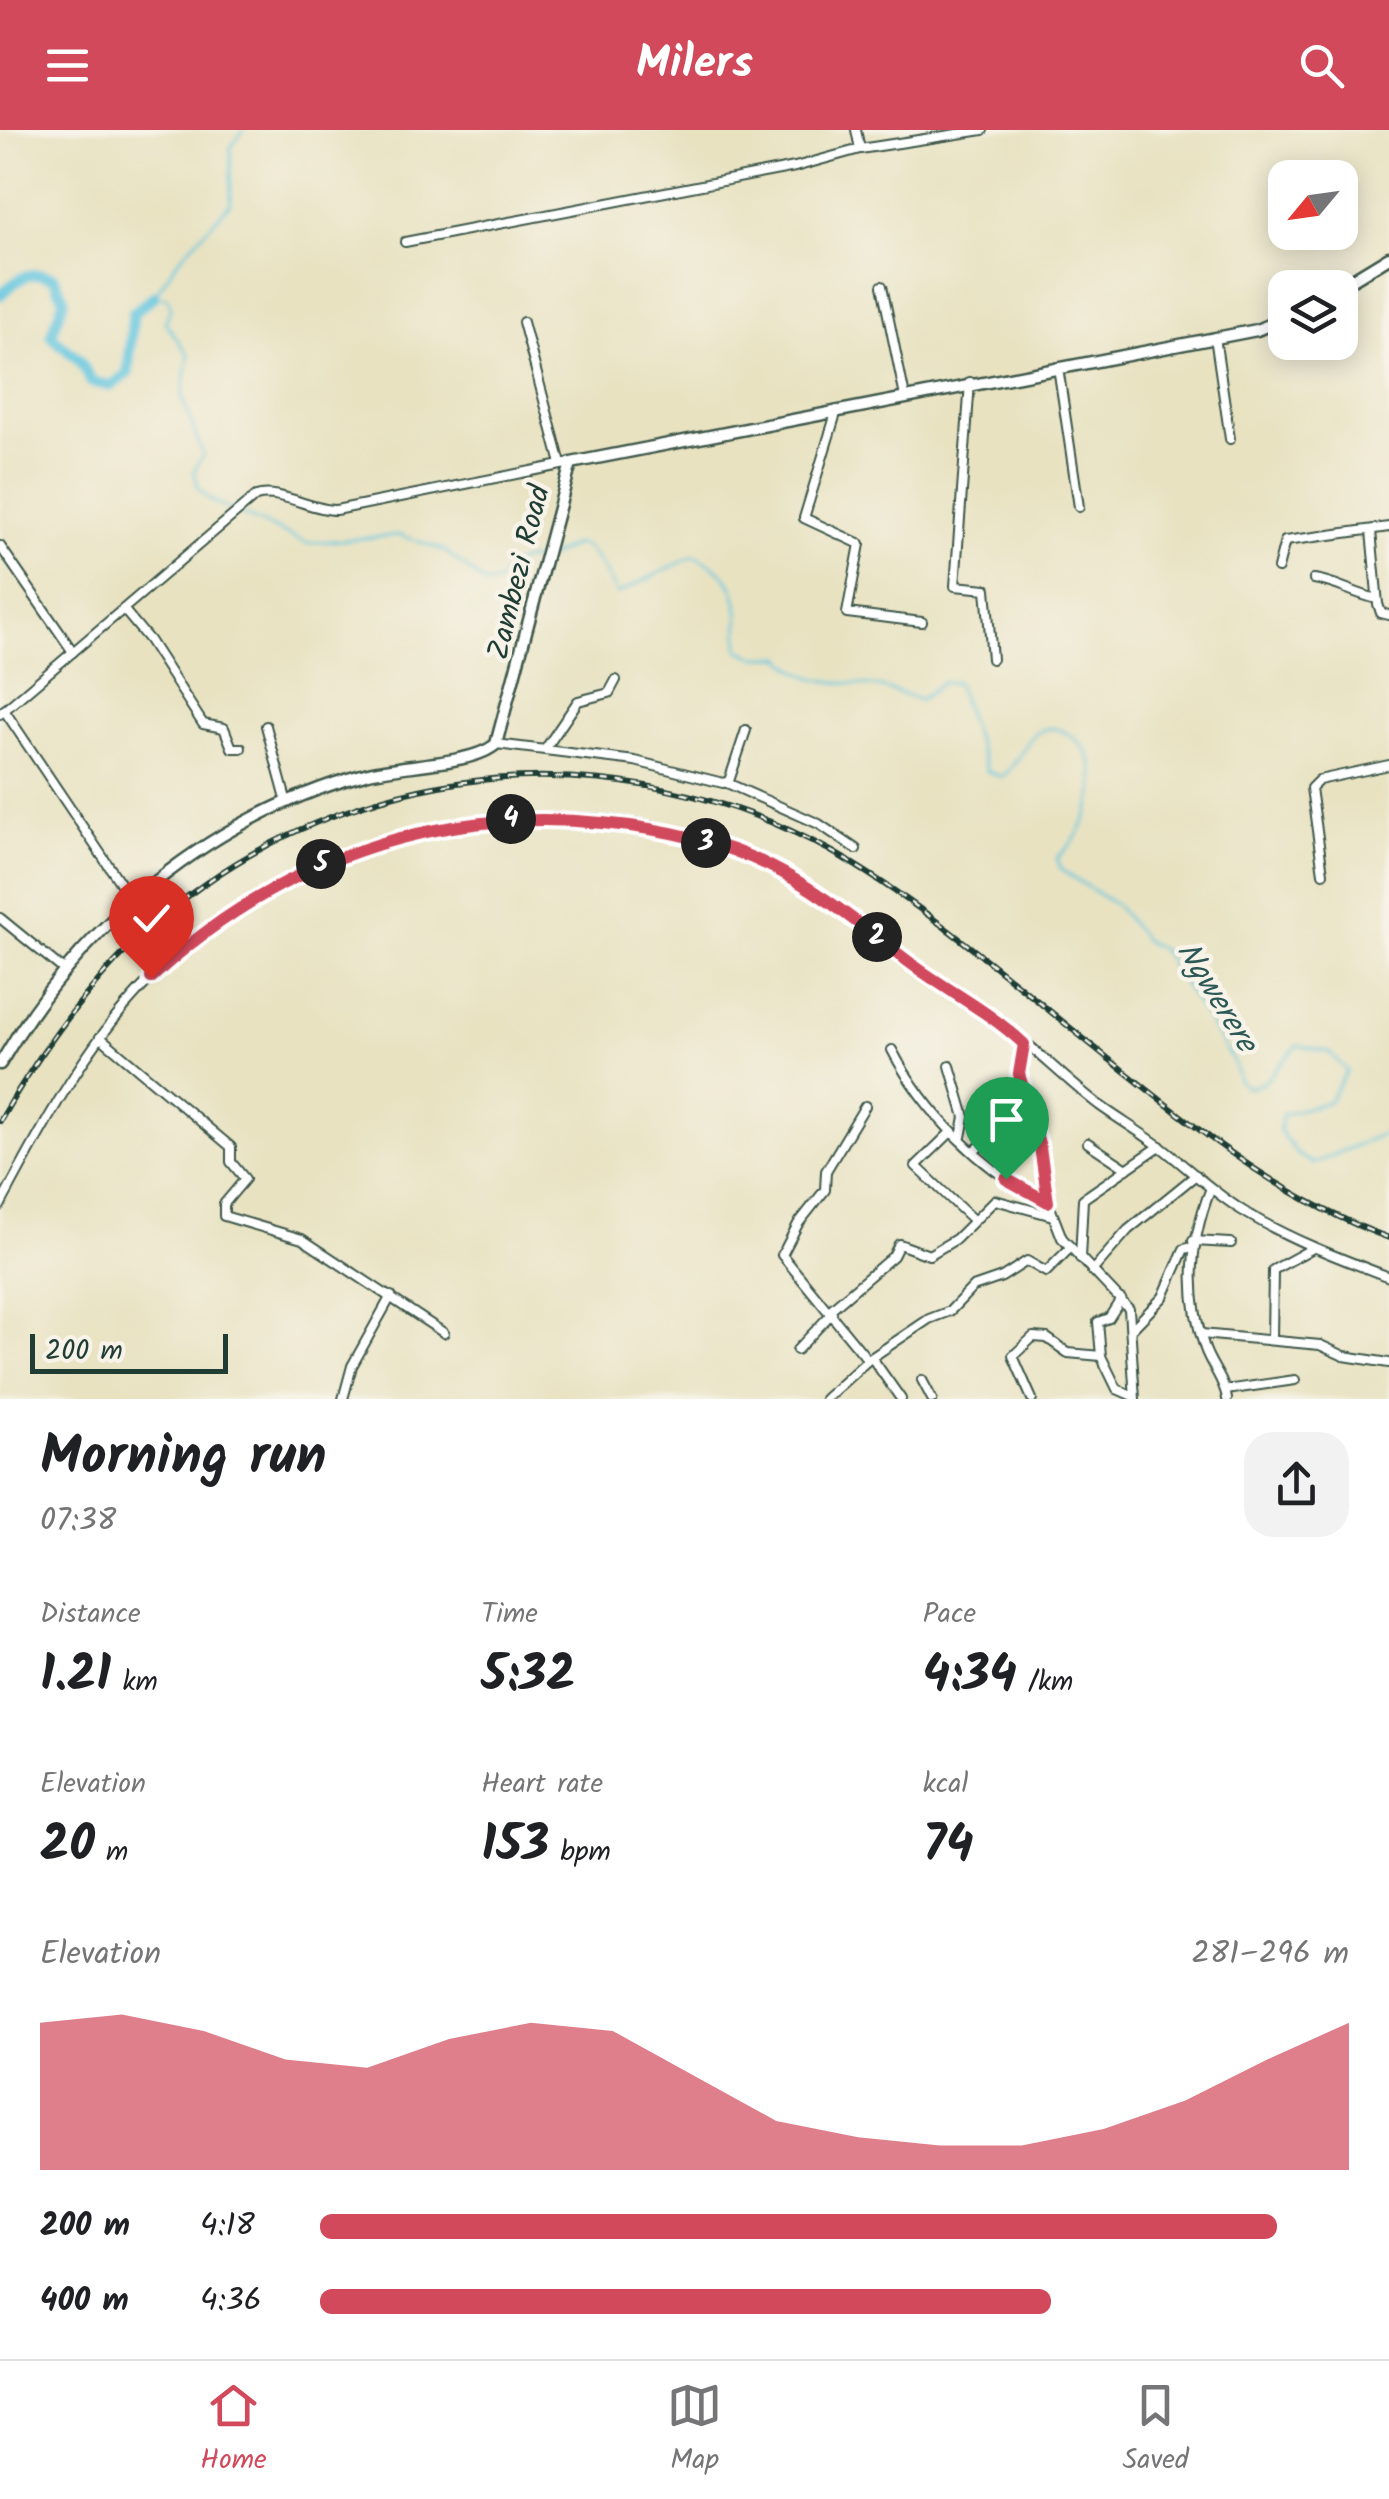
<!DOCTYPE html>
<meta charset="utf-8">
<style>
:root{--surface:#fff;--page:#f2f2f2;--text:#202124;--muted:#757577;--line:#e0e0e0;--accent:#d1495b}
body{margin:0;font-family:Kalam,sans-serif;background:var(--page);color:var(--text);height:100vh;display:flex;flex-direction:column;font-size:38px;white-space:nowrap}
*{box-sizing:border-box;margin:0}
p{font-size:32px;color:var(--muted)}
.icon{flex:none;width:55px;height:55px;fill:none;stroke:currentColor;stroke-width:2;stroke-linecap:round;stroke-linejoin:round}
.map{position:relative;height:1269px;overflow:hidden}
.details{display:flex;flex-direction:column;background:var(--surface);flex:1}
.details>*{flex:none}
.needle{width:65px;rotate:241deg}
.buttons{position:absolute;left:1268px;top:30px;display:grid;gap:20px}
.buttons a{display:grid;place-items:center;width:90px;height:90px;border-radius:20px;background:var(--surface);box-shadow:0 5px 25px #0003;font-size:50px}
.scale{position:absolute;left:30px;bottom:25px;width:198px;box-sizing:border-box;padding-left:10px;border:5px solid #1f3d34;border-top:0;font-size:28px;line-height:35px;white-space:nowrap;color:#1f3d34;-webkit-text-stroke:8px #f7f3e8;paint-order:stroke}
.pin{position:absolute;display:grid;place-items:center;width:85px;height:85px;color:#fff;margin:-102px -42px;border-radius:50% 50% 50% 0;rotate:-45deg;box-shadow:0 0 10px #0007}
.pin .icon{rotate:45deg}
.km{position:absolute;width:50px;height:50px;margin:-25px;border-radius:50%;background:#222;color:#fff;font-size:28px;line-height:50px;text-align:center}
.round{display:grid;place-items:center;flex:none;width:105px;height:105px;border-radius:30px;background:var(--page)}
.summary{display:flex;align-items:center;justify-content:space-between;height:170px;padding:0 40px}
h1{font-size:55px;font-weight:800;line-height:75px}
.metrics{display:grid;grid-template-columns:repeat(3,1fr);gap:15px;height:170px;padding:10px 40px}
.metrics div{display:grid;align-content:center}
.metrics b{font-size:50px;font-weight:800}
.metrics small{font-size:28px;font-weight:400}
.metrics p{font-size:28px}
.chart{height:280px;padding:20px 40px}
.chart p{display:flex;justify-content:space-between}
.chart svg{width:100%;height:180px;margin-top:10px;fill:var(--accent);opacity:.7}
ul{padding:0 40px;list-style:none;font-size:32px}
li{display:grid;grid-template-columns:160px 120px 1fr;align-items:center;height:75px}
li i{height:25px;border-radius:12px;background:var(--accent)}
header{display:flex;justify-content:space-between;align-items:center;height:130px;padding:0 40px;background:var(--accent);color:#fff;font-size:45px;font-weight:800}
.tab-bar{display:flex;justify-content:space-around;align-items:center;height:140px;border-top:2px solid var(--line);background:var(--surface);font-size:28px;color:var(--muted)}
.tab-bar a{display:grid;justify-items:center;gap:5px}
.tab-bar .selected{color:var(--accent)}
.map>svg:first-child{display:block}
</style>
<header><svg class="icon" aria-label="menu" viewBox="0 0 24 24"><path d="M4 6h16M4 12h16M4 18h16"/></svg>Milers<svg class="icon" aria-label="search" viewBox="0 0 24 24"><circle cx="10" cy="10" r="6"/><path d="M15 15l6 6"/></svg></header>
<div class="map">
<svg width="1389" height="1269" viewBox="0 0 1389 1269">
<rect width="100%" height="100%" fill="#f7f3e8"/>
<filter id="ink" filterUnits="userSpaceOnUse"><feTurbulence type="fractalNoise" baseFrequency=".01" numOctaves="2"/><feDisplacementMap in="SourceGraphic" scale="20" xChannelSelector="R" yChannelSelector="G"/><feConvolveMatrix kernelMatrix="1 2 1 2 8 2 1 2 1" color-interpolation-filters="sRGB"/></filter>
<filter id="wash" filterUnits="userSpaceOnUse"><feTurbulence type="fractalNoise" baseFrequency=".0048" numOctaves="4" result="noise"/><feDisplacementMap in="SourceGraphic" scale="40" xChannelSelector="R" yChannelSelector="G"/><feGaussianBlur stdDeviation="2.25" result="paint"/><feColorMatrix in="noise" values="0 0 0 0 0 0 0 0 0 0 0 0 0 0 0 0 0 1.4 0 .05"/><feComposite in="paint" operator="in"/></filter>
<g filter="url(#wash)">
<rect width="100%" height="100%" fill="#e8e2c1"/>
<g fill="none" stroke-linecap="round" stroke-linejoin="round">
<!-- stream -->
<g stroke="#62c6df" stroke-width="2.5">
<path d="M244,0l-13,17v56l-52,56 -25,37 14,2 3,10 -6,14 24,33 -7,42 21,58 -9,16 5,18 11,11 97,43 93,-8 45,16 42,34 11,-3c9,-18 23,-24 43,-23"/>
<path d="M549,427l27,-13 10,3 14,17 17,30 77,-38c49,21 44,45 45,94l16,7h27c25,29 57,24 91,29 16,3 32,9 47,14l21,-17 15,-1 31,89 15,6c17,-12 24,-41 40,-47 12,-4 19,-1 29,6 42,27 20,95 -14,122l4,12 55,35 28,35 19,11 69,108 8,23 9,6 15,-6 34,-37 31,7 18,19 -19,31 -45,12 -4,16 18,24 16,10 76,-33"/>
</g>
<!-- river -->
<path stroke="#62c6df" stroke-width="11" d="M0,165c20,-17 27,-26 54,-17l10,21 -13,37 28,24 12,22 20,4 17,-13 5,-60 21,-17"/>
</g>
</g>
<g filter="url(#ink)">
<g fill="none" stroke-linecap="round" stroke-linejoin="round">
<defs>
<g id="minor">
<polyline points="856,0 860,19"/>
<polyline points="405,112 795,37 860,19 983,0"/>
<polyline points="882,156 905,267"/>
<polyline points="523,192 561,334"/>
<polyline points="1215,207 1230,309"/>
<polyline points="1058,237 1079,377"/>
<polyline points="970,252 955,456 986,459 992,529"/>
<polyline points="837,280 804,388 860,414 847,483 922,492"/>
<polyline points="1371,401 1378,474 1381,483 1389,485"/>
<polyline points="0,416 73,522"/>
<polyline points="1278,438 1285,411 1389,397"/>
<path d="M1314,449c22,3 38,14 63,20"/>
<polyline points="124,480 149,510 203,594 224,598 232,618 241,618"/>
<polyline points="4,580 131,769"/>
<path d="M0,584l256,-218c24,-7 54,14 80,14l235,-47"/>
<polyline points="266,596 287,673"/>
<polyline points="496,614 635,631 723,653 729,651 746,600"/>
<polyline points="546,618 578,571 609,563 616,550"/>
<polyline points="727,653 819,694 856,719"/>
<polyline points="1323,743 1311,658 1319,650 1389,635"/>
<polyline points="0,788 65,841"/>
<polyline points="100,907 231,1017 231,1032 245,1049 224,1074 224,1086 302,1109 444,1203"/>
<polyline points="1024,914 1019,944 1040,1017 1048,1072 1062,1108 1129,1179 1135,1269"/>
<path d="M892,920c32,62 92,123 156,152"/>
<polyline points="950,936 965,987 961,1007"/>
<polyline points="865,976 826,1041 825,1060 798,1094 782,1125 868,1230"/>
<polyline points="952,1001 916,1036 973,1090"/>
<polyline points="1088,1013 1127,1039"/>
<polyline points="974,1021 996,1003 997,996"/>
<path d="M1211,1058c-21,52 -25,107 -6,161 6,17 20,32 22,50"/>
<path d="M0,1076c43,-80 85,-161 149,-226 162,-164 449,-217 651,-98 39,23 74,54 110,80 25,19 53,33 78,51 40,28 73,63 111,92 21,15 43,28 63,43 27,21 52,45 81,63 46,28 96,47 146,66"/>
<polyline points="1193,1111 1231,1113"/>
<polyline points="1080,1128 1083,1069 1160,1016"/>
<polyline points="1092,1141 1128,1100 1196,1045"/>
<polyline points="1121,1169 1109,1188 1098,1192 1101,1226 1117,1259 1133,1266"/>
<polyline points="830,1180 893,1126 899,1114 929,1125 956,1109 995,1070 1053,1086"/>
<polyline points="1133,1198 1163,1167 1184,1119 1193,1117"/>
<polyline points="1201,1204 1320,1215 1344,1226 1389,1233"/>
<polyline points="1272,1209 1273,1140 1313,1118"/>
<polyline points="797,1220 832,1183"/>
<polyline points="872,1228 901,1269"/>
<polyline points="922,1250 932,1269"/>
<polyline points="1226,1260 1295,1250"/>
<polyline points="343,1269 352,1236 391,1166"/>
<polyline points="825,1269 868,1230 929,1189 950,1181 973,1157 1002,1147 1027,1131 1046,1142 1070,1118"/>
<polyline points="1032,1269 1013,1226 1033,1207 1047,1208 1068,1223 1101,1226"/>
</g>
<g id="secondary">
<polyline points="1338,158 1389,127"/>
<path d="M0,934c81,-140 208,-246 365,-290 34,-10 108,-9 131,-30l75,-281 686,-133 28,-12"/>
</g>
</defs>
<!-- minor casing -->
<use href="#minor" stroke="#3d5649" stroke-width="12"/>
<!-- secondary casing -->
<use href="#secondary" stroke="#3d5649" stroke-width="15"/>
<!-- minor -->
<use href="#minor" stroke="#fff" stroke-width="8"/>
<!-- secondary -->
<use href="#secondary" stroke="#fff" stroke-width="10"/>
<defs>
<path id="rail" d="M0,991c86,-150 193,-260 361,-315 153,-51 326,-34 468,44 101,56 208,153 300,225 86,68 156,124 260,163"/>
</defs>
<!-- rail casing -->
<use href="#rail" stroke="#1f3d34" stroke-width="6"/>
<!-- rail -->
<use href="#rail" stroke="#f7f3e8" stroke-width="2.5" stroke-dasharray="8" stroke-linecap="butt"/>
</g>
</g>
<g fill="none" stroke-linecap="round" stroke-linejoin="round" filter="url(#ink)">
<defs>
<path id="route" d="M151,848c124,-116 282,-172 451,-155 56,5 116,17 168,43 52,26 96,64 143,99 37,27 77,47 111,79l-5,30 21,73 8,55 -42,-23"/>
</defs>
<!-- route casing -->
<use href="#route" stroke="#fff" stroke-width="20"/>
<!-- route -->
<use href="#route" stroke="#d1495b" stroke-width="12"/>
</g>
<g text-anchor="middle" stroke-width="9" stroke-linejoin="round" paint-order="stroke">
<!-- street labels -->
<g font-size="30" fill="#1f3d34" stroke="#f7f3e8">
<text transform="translate(518 442) rotate(-76)" y="10">Zambezi Road</text>
</g>
<!-- water labels -->
<g font-size="32" font-style="italic" fill="#2c5856" stroke="#f7f3e8">
<text transform="translate(1218 866) rotate(58)" y="11">Ngwerere</text>
</g>
</g>
</svg>
<div class="buttons">
<a><svg class="needle" viewBox="-14 -14 28 28"><path d="M0-13l5 13h-10z" fill="#e53935"/><path d="M0 13l5-13h-10z" fill="#757577"/></svg></a>
<a><svg class="icon" aria-label="layers" viewBox="0 0 24 24"><path d="M12 4l9 5-9 5-9-5zM3 14l9 5 9-5"/></svg></a>
</div>
<div class="scale">200 m</div>
<div class="pin" style="left:1006px;top:1049px;background:#1e9e55"><svg class="icon" aria-label="arrive" viewBox="0 0 24 24"><path d="M6 21V4h12l-3 4 3 4H6"/></svg></div>
<div class="pin" style="left:151px;top:848px;background:#d93025"><svg class="icon" aria-label="check" viewBox="0 0 24 24"><path d="M5 12l5 5 9-10"/></svg></div>
<b class="km" style="left:877px;top:807px">2</b>
<b class="km" style="left:706px;top:713px">3</b>
<b class="km" style="left:511px;top:689px">4</b>
<b class="km" style="left:321px;top:734px">5</b>
</div>
<section class="details">
<div class="summary"><div><h1>Morning run</h1><p>07:38</p></div><a class="round"><svg class="icon" aria-label="share" viewBox="0 0 24 24"><path d="M12 15V3M7 8l5-5 5 5M5 13v7h14v-7"/></svg></a></div>
<div class="metrics">
<div><p>Distance</p><b>1.21<small> km</small></b></div>
<div><p>Time</p><b>5:32</b></div>
<div><p>Pace</p><b>4:34<small> /km</small></b></div>
</div>
<div class="metrics">
<div><p>Elevation</p><b>20<small> m</small></b></div>
<div><p>Heart rate</p><b>153<small> bpm</small></b></div>
<div><p>kcal</p><b>74</b></div>
</div>
<div class="chart"><p><span>Elevation</span>281–296 m</p>
<svg viewBox="0 0 160 44" preserveAspectRatio="none"><path d="M0 44V8L10 6L20 10L30 17L40 19L50 12L60 8L70 10L80 21L90 32L100 36L110 38L120 38L130 34L140 27L150 17L160 8V44z"/></svg>
</div>
<ul>
<li><b>200 m</b>4:18<i style="width:93%"></i></li>
<li><b>400 m</b>4:36<i style="width:71%"></i></li>
</ul>
</section>
<nav class="tab-bar">
<a class="selected"><svg class="icon" aria-label="home" viewBox="0 0 24 24"><path d="M3 11l9-7 9 7M6 9v11h12V9"/></svg>Home</a>
<a><svg class="icon" aria-label="map" viewBox="0 0 24 24"><path d="M3 6l6-2 6 2 6-2v14l-6 2-6-2-6 2zM9 4v14M15 6v14"/></svg>Map</a>
<a><svg class="icon" aria-label="saved" viewBox="0 0 24 24"><path d="M7 4h10v16l-5-4-5 4z"/></svg>Saved</a>
</nav>
